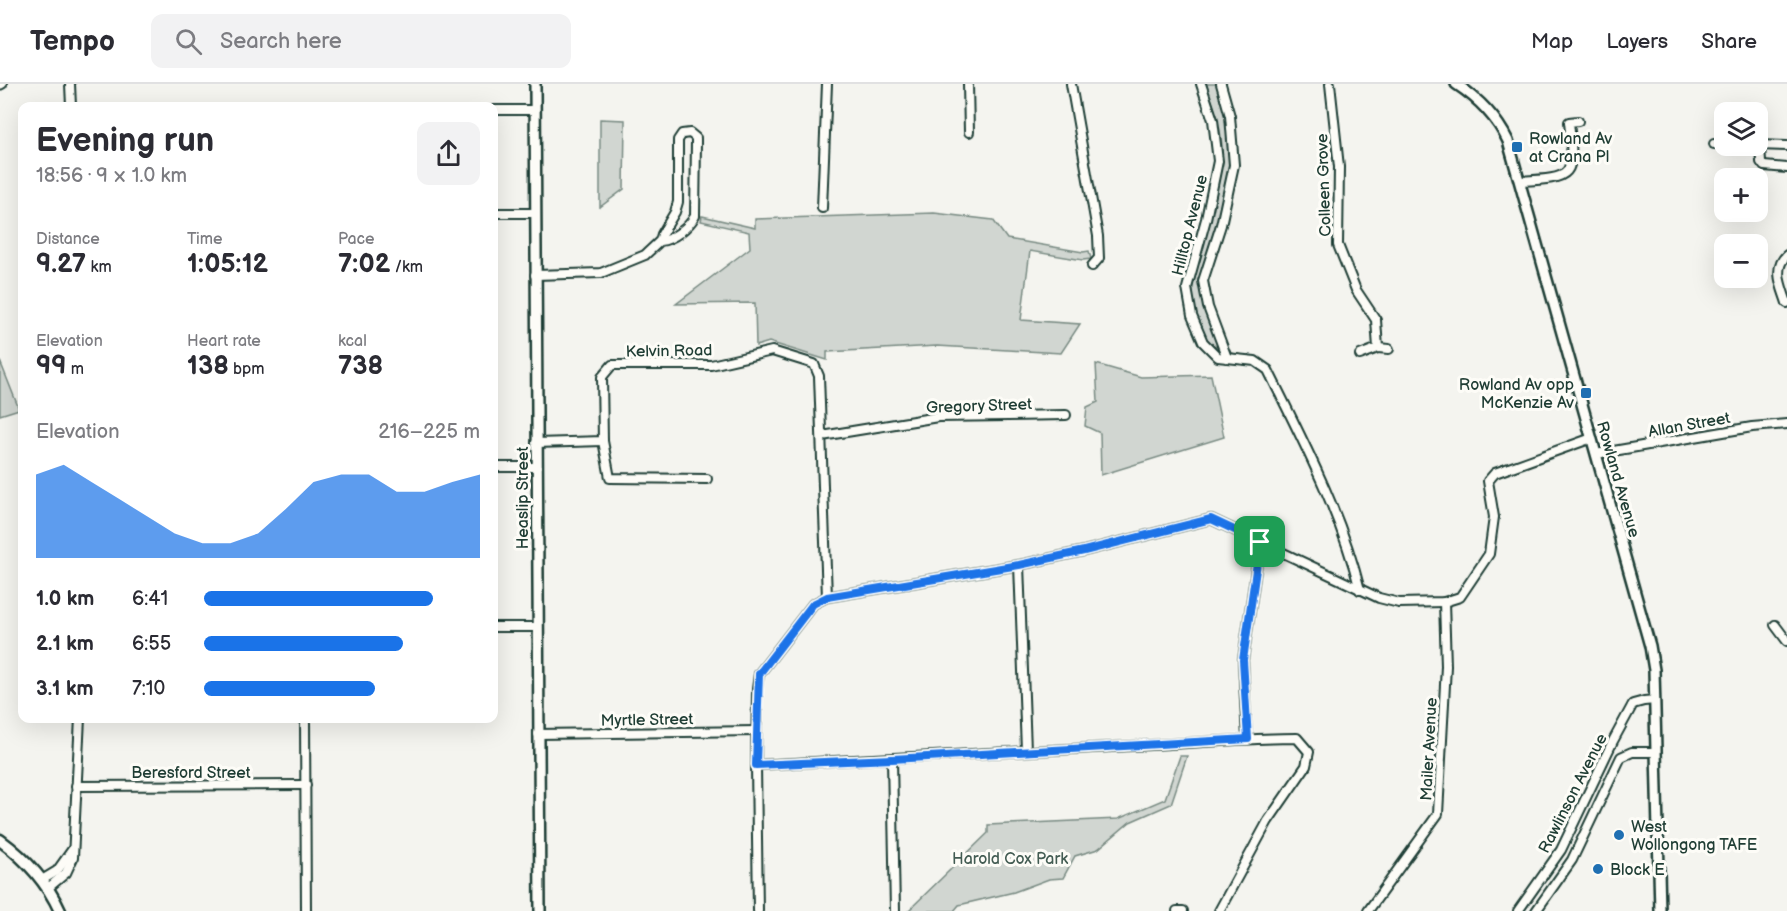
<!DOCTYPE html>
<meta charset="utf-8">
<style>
:root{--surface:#fff;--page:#f2f2f3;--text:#2b2b33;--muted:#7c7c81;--line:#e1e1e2;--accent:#1a73e8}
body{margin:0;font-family:"Balsamiq Sans",sans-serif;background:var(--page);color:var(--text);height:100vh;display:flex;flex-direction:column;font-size:22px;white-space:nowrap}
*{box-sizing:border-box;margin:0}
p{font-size:20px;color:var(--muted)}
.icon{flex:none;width:33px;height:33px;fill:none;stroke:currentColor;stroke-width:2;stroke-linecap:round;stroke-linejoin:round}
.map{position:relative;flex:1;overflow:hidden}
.side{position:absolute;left:18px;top:18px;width:480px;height:621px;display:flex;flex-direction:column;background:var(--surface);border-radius:12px;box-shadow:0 6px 24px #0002}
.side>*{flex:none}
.controls{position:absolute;left:1714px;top:18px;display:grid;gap:12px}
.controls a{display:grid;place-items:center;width:54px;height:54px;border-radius:12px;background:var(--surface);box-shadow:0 6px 24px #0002;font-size:30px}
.pin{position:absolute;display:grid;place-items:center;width:51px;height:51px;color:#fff;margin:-26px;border-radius:12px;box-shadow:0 3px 9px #0006}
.round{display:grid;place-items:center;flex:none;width:63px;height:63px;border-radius:12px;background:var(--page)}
.overview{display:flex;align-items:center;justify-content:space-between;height:102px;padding:0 18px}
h1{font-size:33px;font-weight:700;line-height:45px}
.figures{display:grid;grid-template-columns:repeat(3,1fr);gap:9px;height:102px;padding:6px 18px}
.figures div{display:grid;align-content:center}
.figures b{font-size:26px;font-weight:700}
.figures small{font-size:16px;font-weight:400}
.figures p{font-size:16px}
.chart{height:168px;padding:12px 18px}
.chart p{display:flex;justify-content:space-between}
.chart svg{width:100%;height:108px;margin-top:6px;fill:var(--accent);opacity:.7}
ul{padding:0 18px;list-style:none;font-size:20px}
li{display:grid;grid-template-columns:96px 72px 1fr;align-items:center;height:45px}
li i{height:15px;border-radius:8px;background:var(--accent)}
header{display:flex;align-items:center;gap:36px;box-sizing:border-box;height:84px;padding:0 30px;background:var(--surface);border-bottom:2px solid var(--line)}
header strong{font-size:28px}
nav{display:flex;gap:33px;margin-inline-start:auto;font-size:21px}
.search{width:420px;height:54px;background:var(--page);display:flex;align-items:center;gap:15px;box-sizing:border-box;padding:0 21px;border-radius:12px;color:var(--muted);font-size:22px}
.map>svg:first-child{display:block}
</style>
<header>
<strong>Tempo</strong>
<div class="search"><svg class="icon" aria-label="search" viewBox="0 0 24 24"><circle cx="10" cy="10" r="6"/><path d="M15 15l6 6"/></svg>Search here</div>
<nav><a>Map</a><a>Layers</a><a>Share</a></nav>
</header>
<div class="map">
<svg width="1787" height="827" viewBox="0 0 1787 827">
<rect width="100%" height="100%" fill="#f4f4ef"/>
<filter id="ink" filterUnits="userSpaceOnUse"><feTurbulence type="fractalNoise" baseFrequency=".0167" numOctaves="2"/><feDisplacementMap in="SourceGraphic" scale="12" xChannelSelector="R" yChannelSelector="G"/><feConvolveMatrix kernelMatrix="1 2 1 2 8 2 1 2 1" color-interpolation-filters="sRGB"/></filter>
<g filter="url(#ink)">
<!-- green -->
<g fill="#d1d6d1" stroke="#788a82" stroke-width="1.5">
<path d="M1205,0h11l7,15 6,37 2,32 -10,40 -22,72 4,24 16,42 -8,-1c-7,-10 -14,-21 -17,-33 -7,-36 12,-85 21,-121 3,-12 7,-24 7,-36 1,-21 -8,-52 -17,-71z"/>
<polygon points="600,35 625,36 624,105 600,123"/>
<polygon points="934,129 993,136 1007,155 1083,168 1089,167 1091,175 1083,176 1030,167 1021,236 1080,240 1061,269 937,262 827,268 827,276 769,258 756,262 755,219 676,220 750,164 749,148 701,137 702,132 755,144 755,135"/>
<polygon points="0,277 19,325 0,331"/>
<polygon points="1096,280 1141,293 1211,291 1224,353 1101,391 1100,349 1085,342 1087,323 1098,318"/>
<polygon points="1180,672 1187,672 1171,720 1130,738 1098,765 1075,772 1063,794 1049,795 1014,808 959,821 954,827 908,827 988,749 988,741 1118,735 1165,715"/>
</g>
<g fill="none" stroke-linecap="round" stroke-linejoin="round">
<defs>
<g id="minor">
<polyline points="70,0 71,22"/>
<polyline points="968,0 969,48"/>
<polyline points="1071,0 1098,152 1099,174 1092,182"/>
<path d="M1201,0l12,36 5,41 -12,58 -19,69 5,28 11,26 15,15 37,4 13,9c35,71 73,143 92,220"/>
<polyline points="1221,0 1230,32 1234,81 1221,141 1203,197 1208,223 1227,274"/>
<polyline points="1330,0 1339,83 1338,161 1356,206 1376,236 1378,264 1360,271"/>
<polyline points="0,1 2,0"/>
<polyline points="494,26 535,26"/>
<polyline points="1714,60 1725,60"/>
<polyline points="1758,61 1787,62"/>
<polyline points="1760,61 1761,78 1764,82 1787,84"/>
<path d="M1520,97c54,-3 55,-4 49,-59l9,-1"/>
<polyline points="822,124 827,0"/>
<polyline points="494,129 535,129"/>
<path d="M1787,171c-15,13 -5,32 0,48"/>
<path d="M535,191l66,-2 44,-18 15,-14 2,-7 13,-22 3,-10v-62l4,-6 8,-1 6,5v4l-1,74c-6,11 -22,24 -35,25"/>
<polyline points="1378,264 1389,265"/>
<polyline points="822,352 938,333 1066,331"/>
<polyline points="603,357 610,394 707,395"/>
<polyline points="536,359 603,357 602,293 612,281 711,281 772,267 814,280 819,292 827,513"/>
<polyline points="1596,370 1752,343 1787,340"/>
<polyline points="494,383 536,383"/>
<polyline points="1019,481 1026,666"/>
<polyline points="1775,541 1787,557"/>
<polyline points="494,543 537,543"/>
<polyline points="305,634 306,827"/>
<polyline points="538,650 756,647"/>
<polyline points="1247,655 1243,576 1260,458"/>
<polyline points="892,675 895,827"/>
<path d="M756,681c138,-6 276,-15 414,-21 42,-2 85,-6 127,-6l12,14 -3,14 -38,55 -49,90"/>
<polyline points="76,702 306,701"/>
<polyline points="42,796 57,787 72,766"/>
<polyline points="48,804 66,789 73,774 80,634"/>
<polyline points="758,827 756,681 757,605 759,590 813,520 827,513 1019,481 1084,467 1211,435 1379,514 1399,519 1444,518 1460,513 1489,470 1494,433 1488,397 1495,389 1592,354"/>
<polyline points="1177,827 1183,827"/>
<polyline points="1368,827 1438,730 1446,582 1444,518"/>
<polyline points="1518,827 1561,766 1613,657 1633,620 1644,617 1655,616"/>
<polyline points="1536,827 1572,776 1621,673 1632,668 1656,668"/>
</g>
<g id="tertiary">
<polyline points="535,0 540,827"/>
<path d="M1456,0c23,15 40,32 52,57l142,505 4,24 6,241"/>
</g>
<path id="secondary" d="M0,756c26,19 47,42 60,71"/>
</defs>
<!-- minor casing -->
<use href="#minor" stroke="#1f3d34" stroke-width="12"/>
<!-- tertiary casing -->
<use href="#tertiary" stroke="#1f3d34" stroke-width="14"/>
<!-- secondary casing -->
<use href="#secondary" stroke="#1f3d34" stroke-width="15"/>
<!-- minor -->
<use href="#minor" stroke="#fdfcf7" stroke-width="8"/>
<!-- tertiary -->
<use href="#tertiary" stroke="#fdfcf7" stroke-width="9"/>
<!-- secondary -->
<use href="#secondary" stroke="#fdfcf7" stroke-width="10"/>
</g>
</g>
<g fill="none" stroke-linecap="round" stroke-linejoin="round" filter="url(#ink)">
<defs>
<polygon id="route" points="1211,435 1260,458 1243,576 1248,655 892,675 756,681 759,590 813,520 827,513 1019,481 1084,467"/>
</defs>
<!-- route casing -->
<use href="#route" stroke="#fff" stroke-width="12"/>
<!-- route -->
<use href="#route" stroke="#1a73e8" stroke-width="8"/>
</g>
<!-- markers -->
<g fill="#1f6fb2" stroke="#fdfcf7" stroke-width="2">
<rect x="1511" y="57" width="12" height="12" rx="3"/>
<rect x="1580" y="303" width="12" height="12" rx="3"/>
<circle cx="1619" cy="751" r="6"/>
<circle cx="1598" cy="785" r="6"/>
</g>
<g text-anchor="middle" stroke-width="6" stroke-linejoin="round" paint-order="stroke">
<!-- poi labels -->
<g font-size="16" fill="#1f3d34" stroke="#fdfcf7" text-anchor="start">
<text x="1529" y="60">Rowland Av<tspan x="1529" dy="18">at Crana Pl</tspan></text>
<text x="1574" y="306" text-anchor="end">Rowland Av opp<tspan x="1574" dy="18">McKenzie Av</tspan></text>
<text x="1631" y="748">West<tspan x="1631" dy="18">Wollongong TAFE</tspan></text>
<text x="1610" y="791">Block E</text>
</g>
<!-- street labels -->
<g font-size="16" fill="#1f3d34" stroke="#fdfcf7">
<text transform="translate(1323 101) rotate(-92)" y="6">Colleen Grove</text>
<text transform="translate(1189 141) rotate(-76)" y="6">Hilltop Avenue</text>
<text transform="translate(669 266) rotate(-1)" y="6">Kelvin Road</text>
<text transform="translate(979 321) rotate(-2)" y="6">Gregory Street</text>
<text transform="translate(1689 340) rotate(-10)" y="6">Allan Street</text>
<text transform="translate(1619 395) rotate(74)" y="6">Rowland Avenue</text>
<text transform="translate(522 414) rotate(-90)" y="6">Heaslip Street</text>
<text transform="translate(647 635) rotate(-1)" y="6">Myrtle Street</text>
<text transform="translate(1428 665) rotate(-87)" y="6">Mailer Avenue</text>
<text x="191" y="694">Beresford Street</text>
<text transform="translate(1572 709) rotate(-63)" y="6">Rawlinson Avenue</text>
</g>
<!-- park labels -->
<g font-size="16" fill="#435c53" stroke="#fdfcf7">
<text x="1010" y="780">Harold Cox Park</text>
</g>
</g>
</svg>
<div class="controls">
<a><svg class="icon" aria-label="layers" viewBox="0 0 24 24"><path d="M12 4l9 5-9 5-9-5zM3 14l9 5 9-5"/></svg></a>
<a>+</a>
<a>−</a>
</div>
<div class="pin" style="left:1260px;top:458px;background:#1e9e55"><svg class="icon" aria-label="arrive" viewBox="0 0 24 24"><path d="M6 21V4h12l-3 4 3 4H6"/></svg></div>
<section class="side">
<div class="overview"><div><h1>Evening run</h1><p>18:56 · 9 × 1.0 km</p></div><a class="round"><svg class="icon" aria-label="share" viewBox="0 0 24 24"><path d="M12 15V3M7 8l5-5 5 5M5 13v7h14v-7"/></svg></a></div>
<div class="figures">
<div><p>Distance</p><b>9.27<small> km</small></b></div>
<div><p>Time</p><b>1:05:12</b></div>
<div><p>Pace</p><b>7:02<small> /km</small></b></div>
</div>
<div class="figures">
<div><p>Elevation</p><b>99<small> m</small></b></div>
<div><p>Heart rate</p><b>138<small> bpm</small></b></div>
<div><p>kcal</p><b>738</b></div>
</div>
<div class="chart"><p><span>Elevation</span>216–225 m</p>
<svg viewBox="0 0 160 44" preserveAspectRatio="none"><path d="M0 44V10L10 6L20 13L30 20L40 27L50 34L60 38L70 38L80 34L90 24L100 13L110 10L120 10L130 17L140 17L150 13L160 10V44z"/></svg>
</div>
<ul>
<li><b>1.0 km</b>6:41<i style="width:83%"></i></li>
<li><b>2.1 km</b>6:55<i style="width:72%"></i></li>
<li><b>3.1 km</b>7:10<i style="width:62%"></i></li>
</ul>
</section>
</div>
